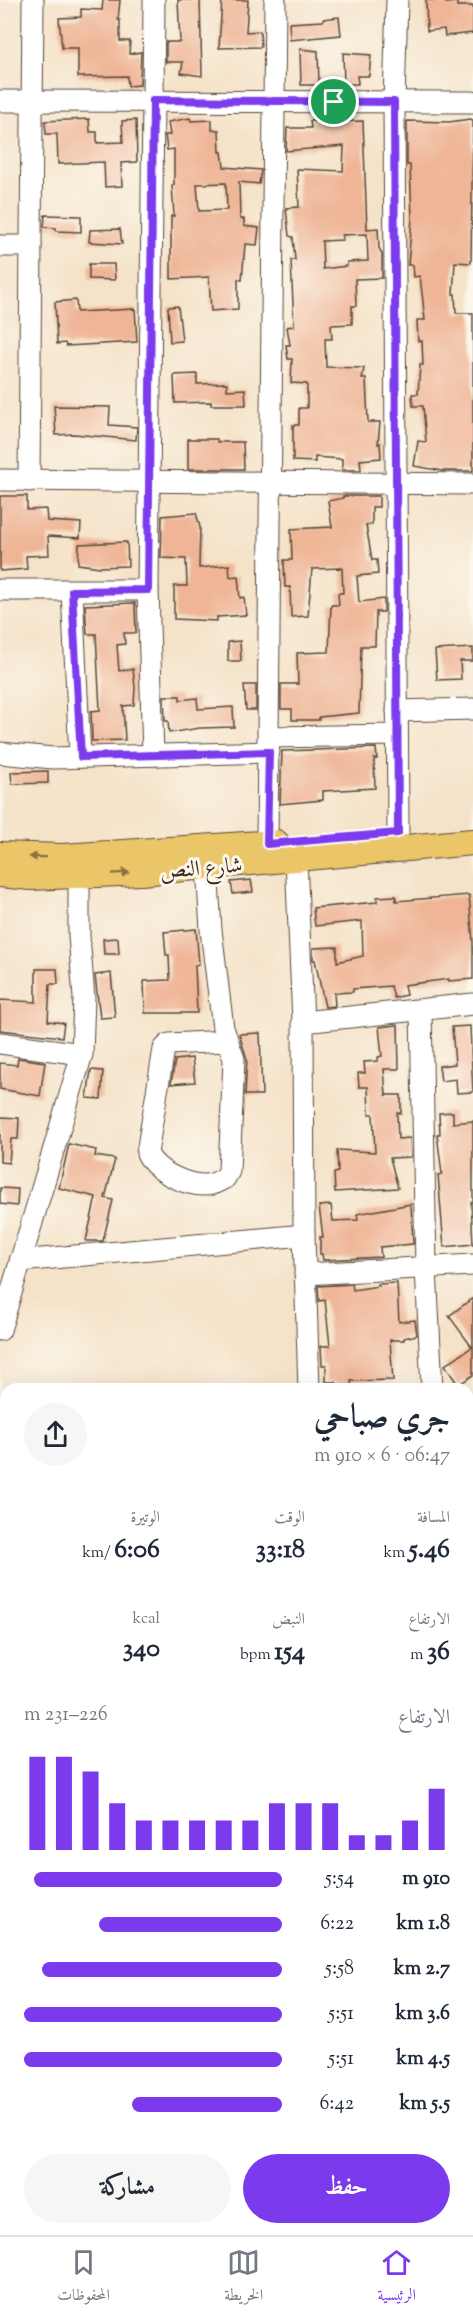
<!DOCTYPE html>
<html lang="ar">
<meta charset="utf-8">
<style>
:root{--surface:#fff;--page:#f6f6f7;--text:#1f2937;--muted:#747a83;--line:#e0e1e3;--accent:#7c3aed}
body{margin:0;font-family:"Sorts Mill Goudy",Amiri,serif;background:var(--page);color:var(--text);direction:rtl;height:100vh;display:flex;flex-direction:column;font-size:22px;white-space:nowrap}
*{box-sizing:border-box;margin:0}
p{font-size:20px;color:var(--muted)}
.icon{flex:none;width:33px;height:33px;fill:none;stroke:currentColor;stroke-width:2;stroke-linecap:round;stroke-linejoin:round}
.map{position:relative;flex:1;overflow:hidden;direction:ltr}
.panel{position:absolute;left:0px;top:1383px;width:474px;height:852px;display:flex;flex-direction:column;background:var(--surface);border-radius:18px 18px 0 0;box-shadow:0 6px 24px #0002;direction:rtl}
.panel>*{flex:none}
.pin{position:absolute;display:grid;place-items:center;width:51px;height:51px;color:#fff;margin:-26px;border:3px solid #fff;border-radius:50%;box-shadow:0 2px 6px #0007}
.round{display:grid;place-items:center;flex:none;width:63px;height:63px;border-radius:32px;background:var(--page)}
.head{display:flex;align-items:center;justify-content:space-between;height:102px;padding:0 24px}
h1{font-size:33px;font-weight:800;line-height:45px}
.figures{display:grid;grid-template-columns:repeat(3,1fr);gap:9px;height:102px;padding:6px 24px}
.figures div{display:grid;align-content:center}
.figures b{font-size:26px;font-weight:800}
.figures small{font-size:16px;font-weight:400}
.figures p{font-size:16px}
.chart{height:168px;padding:12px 24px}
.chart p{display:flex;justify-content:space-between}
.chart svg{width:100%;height:108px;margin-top:6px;stroke:var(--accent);stroke-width:6}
.button{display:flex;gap:12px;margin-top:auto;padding:12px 24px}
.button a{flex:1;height:69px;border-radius:36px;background:var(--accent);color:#fff;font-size:24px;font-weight:800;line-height:69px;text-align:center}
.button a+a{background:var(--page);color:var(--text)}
ul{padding:0 24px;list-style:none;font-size:20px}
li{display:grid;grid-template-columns:96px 72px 1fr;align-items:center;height:45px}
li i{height:15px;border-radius:8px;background:var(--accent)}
.tab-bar{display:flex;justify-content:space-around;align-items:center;height:84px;border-top:2px solid var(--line);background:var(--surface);font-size:16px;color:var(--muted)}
.tab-bar a{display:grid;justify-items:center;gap:3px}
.tab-bar .on{color:var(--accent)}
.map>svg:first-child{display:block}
</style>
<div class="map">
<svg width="473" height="2235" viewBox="0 0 473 2235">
<rect width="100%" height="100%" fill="#fbf7ec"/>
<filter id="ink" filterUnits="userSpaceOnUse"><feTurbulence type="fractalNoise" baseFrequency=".0167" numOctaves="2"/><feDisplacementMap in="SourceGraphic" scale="12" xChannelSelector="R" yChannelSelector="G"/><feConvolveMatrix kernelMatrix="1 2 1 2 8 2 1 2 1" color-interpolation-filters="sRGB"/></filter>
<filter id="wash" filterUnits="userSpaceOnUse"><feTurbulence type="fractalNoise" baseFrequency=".008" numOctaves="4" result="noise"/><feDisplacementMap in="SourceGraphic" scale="24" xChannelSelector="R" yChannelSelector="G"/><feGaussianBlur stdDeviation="1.35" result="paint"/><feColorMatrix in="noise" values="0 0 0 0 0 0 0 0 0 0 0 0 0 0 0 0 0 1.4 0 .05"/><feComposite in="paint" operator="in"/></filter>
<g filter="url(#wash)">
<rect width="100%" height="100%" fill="#f5e3c9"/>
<g id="blocks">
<!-- building -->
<g fill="#efb596" fill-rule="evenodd">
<polygon points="103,0 120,0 118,20 120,20 120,41 130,41 129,54 141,52 140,85 128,86 127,76 78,77 78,48 62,48 59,18 81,17 81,9 102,10"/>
<polygon points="178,0 200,0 202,76 181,73 183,62 166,62 166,42 180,42"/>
<polygon points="222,0 248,0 246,32 260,31 261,47 219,48"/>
<polygon points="426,0 445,0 446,3 457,2 457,6 473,6 473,33 445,36 444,29 427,31"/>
<polygon points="339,17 341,35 290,40 289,23 323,21 323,19"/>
<polygon points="300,49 318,51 319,85 301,85"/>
<polygon points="343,53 371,55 369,76 357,76 358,84 344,84"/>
<path d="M190,118l1,3 21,-1v10h7l1,22h2l2,15 37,3 -2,14 -20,-2 1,37h4v7l15,2 -2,17 -12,-1 -3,36 -4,-1v30l-27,2 -2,-34 -38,2v-63h3l-2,-31h2v-36l-7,1 -2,-15h5l-2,-13zM226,183l1,27 -28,1 -2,-27z"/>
<polygon points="89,119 90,132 97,132 97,143 123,142 122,121 136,120 137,162 121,163 122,186 105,187 104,162 58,164 57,134 46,134 45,121"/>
<polygon points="470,119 473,120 471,263 455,262 453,294 455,294 456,313 473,313 473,471 443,471 414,466 418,441 426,442 423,406 413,406 412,394 418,394 420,365 423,365 422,341 418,341 417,320 425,320 420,276 414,277 413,265 408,265 412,219 410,165 407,165 407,121 449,122"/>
<path d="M325,120v2l38,-1 4,108 11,-1 1,20 3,6v24l-27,1 1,27h-4v18l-21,1 1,14h-7l1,28 38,1 -2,11h4l2,43h12l-2,22 2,-1 1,15 -21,2 1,10h-19v-11l-27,-2v5l-22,-1v-36h6v-17h8v-24l-16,-1 1,-24h-4l-2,-14h4l-3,-18 7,-1 -3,-66h4l-2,-23 -4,-1 -3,-28 13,-1 -2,-38 46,2 1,-25 -58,5 1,-23h24l-1,-7zM367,234l1,27 -21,1v4l-24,3 -1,-28 21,-1 -1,-5z"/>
<polygon points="45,215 81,216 81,232 56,231 56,228 44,227"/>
<polygon points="120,229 122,244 89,242 90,230"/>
<polygon points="89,264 114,264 115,280 89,279"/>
<polygon points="76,300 77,312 135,309 137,342 66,346 65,343 57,344 55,302"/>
<polygon points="178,306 182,341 170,342 168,307"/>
<polygon points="197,374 197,384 227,383 227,390 245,389 246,405 211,405 211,402 175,403 174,375"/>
<polygon points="54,406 110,407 109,425 137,427 136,440 74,434 56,435"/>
<polygon points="188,439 217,439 217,442 243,442 244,469 188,469"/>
<polygon points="0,496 27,496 27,510 46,509 47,521 81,523 80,538 48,536 49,555 26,556 27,569 0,571"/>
<polygon points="343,496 379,496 379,507 372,507 372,524 366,525 372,560 377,560 378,574 357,576 359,602 384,599 384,612 376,612 375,646 361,646 359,713 319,717 319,720 292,720 292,709 281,709 281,684 298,684 297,653 329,652 331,605 339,605 338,593 343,593 342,568 312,569 308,616 291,617 290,587 285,587 284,560 292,560 291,529 332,527 328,501 343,498"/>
<polygon points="196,513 200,527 199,568 229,565 230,577 238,576 240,598 244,597 246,615 217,617 217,621 174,619 174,586 187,586 186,559 161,558 162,516"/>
<polygon points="127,542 128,566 100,567 78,564 79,544"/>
<polygon points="135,603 136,633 124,633 125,644 117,645 119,671 133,669 135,687 134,705 123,706 125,740 92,741 91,711 100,710 96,634 87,634 85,605"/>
<polygon points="240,641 241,661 228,661 228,642"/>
<polygon points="473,648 473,661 460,661 461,679 437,680 435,650"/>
<polygon points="244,685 256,685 256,710 246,710"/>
<polygon points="164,696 180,696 180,700 197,698 198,709 233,707 234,727 200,728 169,733 168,721 165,721"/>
<polygon points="376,748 377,759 374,759 375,788 323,791 323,800 280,804 282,751"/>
<polygon points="48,771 48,783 12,784 11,772"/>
<polygon points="251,880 253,892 233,894 231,882"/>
<polygon points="469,895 473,942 473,979 449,981 449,979 404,985 406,995 394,998 391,986 353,989 353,992 334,993 335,1006 325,1007 315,960 313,960 313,948 337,947 337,962 363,956 362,921 315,926 313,908 377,902 377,897 396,896 396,901"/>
<polygon points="196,929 199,964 195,965 197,1013 145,1013 144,981 170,980 169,955 166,955 164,932"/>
<polygon points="118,938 119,954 104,954 103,939"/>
<polygon points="36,969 57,969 58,984 50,984 48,1021 64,1023 62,1037 0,1030 0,1000 36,1002"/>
<polygon points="111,973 115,1017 100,1018 95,975"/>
<polygon points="398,1025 399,1069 384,1069 386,1095 401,1095 401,1113 397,1113 398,1139 410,1138 411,1157 390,1158 398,1188 335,1192 334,1173 338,1172 337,1150 375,1152 373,1114 369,1114 368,1087 359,1087 358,1073 365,1073 364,1062 378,1061 378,1057 382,1056 379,1027"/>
<polygon points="470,1026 473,1092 457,1093 456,1079 441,1081 439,1066 455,1064 452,1027"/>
<polygon points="260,1033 262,1095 245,1095 247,1059 239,1034"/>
<polygon points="18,1058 45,1062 40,1096 0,1089 0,1063 17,1065"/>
<polygon points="192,1058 195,1082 171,1084 175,1060"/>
<polygon points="91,1070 103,1071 101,1099 87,1098"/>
<polygon points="453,1112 453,1123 473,1121 473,1202 471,1202 473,1244 444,1247 438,1175 442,1174 437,1134 440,1134 439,1113"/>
<polygon points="0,1117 19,1118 18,1139 11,1139 9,1163 0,1162"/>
<polygon points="69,1144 96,1150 95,1156 115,1159 105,1198 113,1200 103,1241 86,1241 96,1197 59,1188"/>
<polygon points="0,1188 18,1189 17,1206 0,1204"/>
<polygon points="411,1204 413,1244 380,1247 381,1257 323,1260 322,1254 320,1254 320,1237 323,1237 319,1206 331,1205 333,1221 358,1220 357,1214"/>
<polygon points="397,1283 399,1322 415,1320 417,1335 404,1338 404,1340 390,1340 393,1380 351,1381 352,1389 337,1389 336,1382 326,1382 326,1365 322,1365 321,1346 330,1346 325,1300 319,1301 318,1286 352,1284 353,1290 379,1286 378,1284"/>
<polygon points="473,1298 473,1375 458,1385 445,1365 472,1347 449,1316"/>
</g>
</g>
</g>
<g filter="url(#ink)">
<use href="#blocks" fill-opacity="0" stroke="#574638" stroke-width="1.5"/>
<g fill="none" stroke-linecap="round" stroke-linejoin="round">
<defs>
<g id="minor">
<polyline points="397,0 394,102 398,833"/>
<polyline points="0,101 473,102"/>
<polyline points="0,246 31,246"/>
<polyline points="0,480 473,484"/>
<polyline points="29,481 33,0"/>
<polyline points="0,590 148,590"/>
<polyline points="72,591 80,757"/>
<polyline points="397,711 473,709"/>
<polyline points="269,737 397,735"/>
<polyline points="0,753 53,758 269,752"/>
<polyline points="153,755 148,590 154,0"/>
<polyline points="267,844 275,0"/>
<polyline points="296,858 303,1022 304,1235 309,1389"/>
<path d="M207,867l4,63 12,98 11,31 -5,112 -4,7c-4,2 -9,5 -13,6 -21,5 -57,-12 -65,-31l17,-104 5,-5 57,-3"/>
<polyline points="421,1010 426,1268 432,1389"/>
<polyline points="303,1022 473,1004"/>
<polyline points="0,1043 82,1054"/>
<polyline points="20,1261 304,1235"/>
<polyline points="305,1274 473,1265"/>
<polyline points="0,1330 82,1054 84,998 79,936 79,876"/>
<polyline points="468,1406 473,1406"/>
<polyline points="0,1423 6,1425"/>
<polyline points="468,1523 473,1523"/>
<polyline points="0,1753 6,1733"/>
<polyline points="468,1768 473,1769"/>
<polyline points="468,1869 473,1853"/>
<polyline points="0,1918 6,1920"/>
<polyline points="0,2057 6,2059"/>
<polyline points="468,2061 473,2063"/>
<polyline points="0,2174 6,2155"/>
<polyline points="468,2199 473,2200"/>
<polyline points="299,2229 302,2235"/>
</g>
<g id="major">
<polyline points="0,855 63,857 276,843"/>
<polyline points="0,874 30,877 141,872 473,842"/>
</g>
</defs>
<!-- minor casing -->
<use href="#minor" stroke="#574638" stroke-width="23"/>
<!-- major casing -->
<use href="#major" stroke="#574638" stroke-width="28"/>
<!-- minor -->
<use href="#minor" stroke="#fff" stroke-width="21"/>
<!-- major -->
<use href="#major" stroke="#ebc669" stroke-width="26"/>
</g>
<!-- one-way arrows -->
<defs><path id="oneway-solid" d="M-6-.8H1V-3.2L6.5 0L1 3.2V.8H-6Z" transform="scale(1.5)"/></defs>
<g fill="#8a7040">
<use href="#oneway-solid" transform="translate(38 857) rotate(-179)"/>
<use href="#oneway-solid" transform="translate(121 873) rotate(-4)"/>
</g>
</g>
<g fill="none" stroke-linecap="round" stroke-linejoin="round" filter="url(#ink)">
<defs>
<polygon id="route" points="153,100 394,102 398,833 267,844 269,752 81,757 72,591 148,590"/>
</defs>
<!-- route casing -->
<use href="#route" stroke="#fff" stroke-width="12"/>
<!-- route -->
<use href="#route" stroke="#7c3aed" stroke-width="8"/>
</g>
<g text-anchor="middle" stroke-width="6" stroke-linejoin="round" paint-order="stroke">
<!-- street labels -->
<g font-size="22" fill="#3b2a1e" stroke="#fbf7ec">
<text transform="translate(201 867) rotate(-5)" y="8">شارع النص</text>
</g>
</g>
</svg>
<div class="pin" style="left:334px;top:102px;background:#1e9e55"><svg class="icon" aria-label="arrive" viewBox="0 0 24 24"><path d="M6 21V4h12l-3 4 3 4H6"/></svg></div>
<section class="panel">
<div class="head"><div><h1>جري صباحي</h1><p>06:47 · 6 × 910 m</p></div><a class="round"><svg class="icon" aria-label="share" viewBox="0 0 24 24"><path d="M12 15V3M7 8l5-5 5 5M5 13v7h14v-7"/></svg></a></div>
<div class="figures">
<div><p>المسافة</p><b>5.46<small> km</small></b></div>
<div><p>الوقت</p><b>33:18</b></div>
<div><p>الوتيرة</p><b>6:06<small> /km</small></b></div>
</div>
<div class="figures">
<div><p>الارتفاع</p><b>36<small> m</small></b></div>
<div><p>النبض</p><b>154<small> bpm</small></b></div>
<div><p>kcal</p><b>340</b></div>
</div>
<div class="chart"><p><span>الارتفاع</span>226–231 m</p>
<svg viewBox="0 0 160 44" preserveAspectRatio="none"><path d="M5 44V6M15 44V6M25 44V12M35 44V25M45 44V32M55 44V32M65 44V32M75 44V32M85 44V32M95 44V25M105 44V25M115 44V25M125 44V38M135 44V38M145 44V32M155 44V19"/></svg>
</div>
<ul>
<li><b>910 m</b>5:54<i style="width:96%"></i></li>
<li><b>1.8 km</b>6:22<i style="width:71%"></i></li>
<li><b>2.7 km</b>5:58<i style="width:93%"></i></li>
<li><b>3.6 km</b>5:51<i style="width:100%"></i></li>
<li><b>4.5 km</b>5:51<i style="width:100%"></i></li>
<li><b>5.5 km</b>6:42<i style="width:58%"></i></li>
</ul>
<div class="button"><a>حفظ</a><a>مشاركة</a></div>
</section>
</div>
<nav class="tab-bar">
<a class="on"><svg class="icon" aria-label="home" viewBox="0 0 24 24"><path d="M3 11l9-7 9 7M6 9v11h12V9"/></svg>الرئيسية</a>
<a><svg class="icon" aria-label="map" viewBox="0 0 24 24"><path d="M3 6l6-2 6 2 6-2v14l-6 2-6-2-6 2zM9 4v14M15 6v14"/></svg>الخريطة</a>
<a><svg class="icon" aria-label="saved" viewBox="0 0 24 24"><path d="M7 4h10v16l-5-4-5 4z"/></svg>المحفوظات</a>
</nav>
